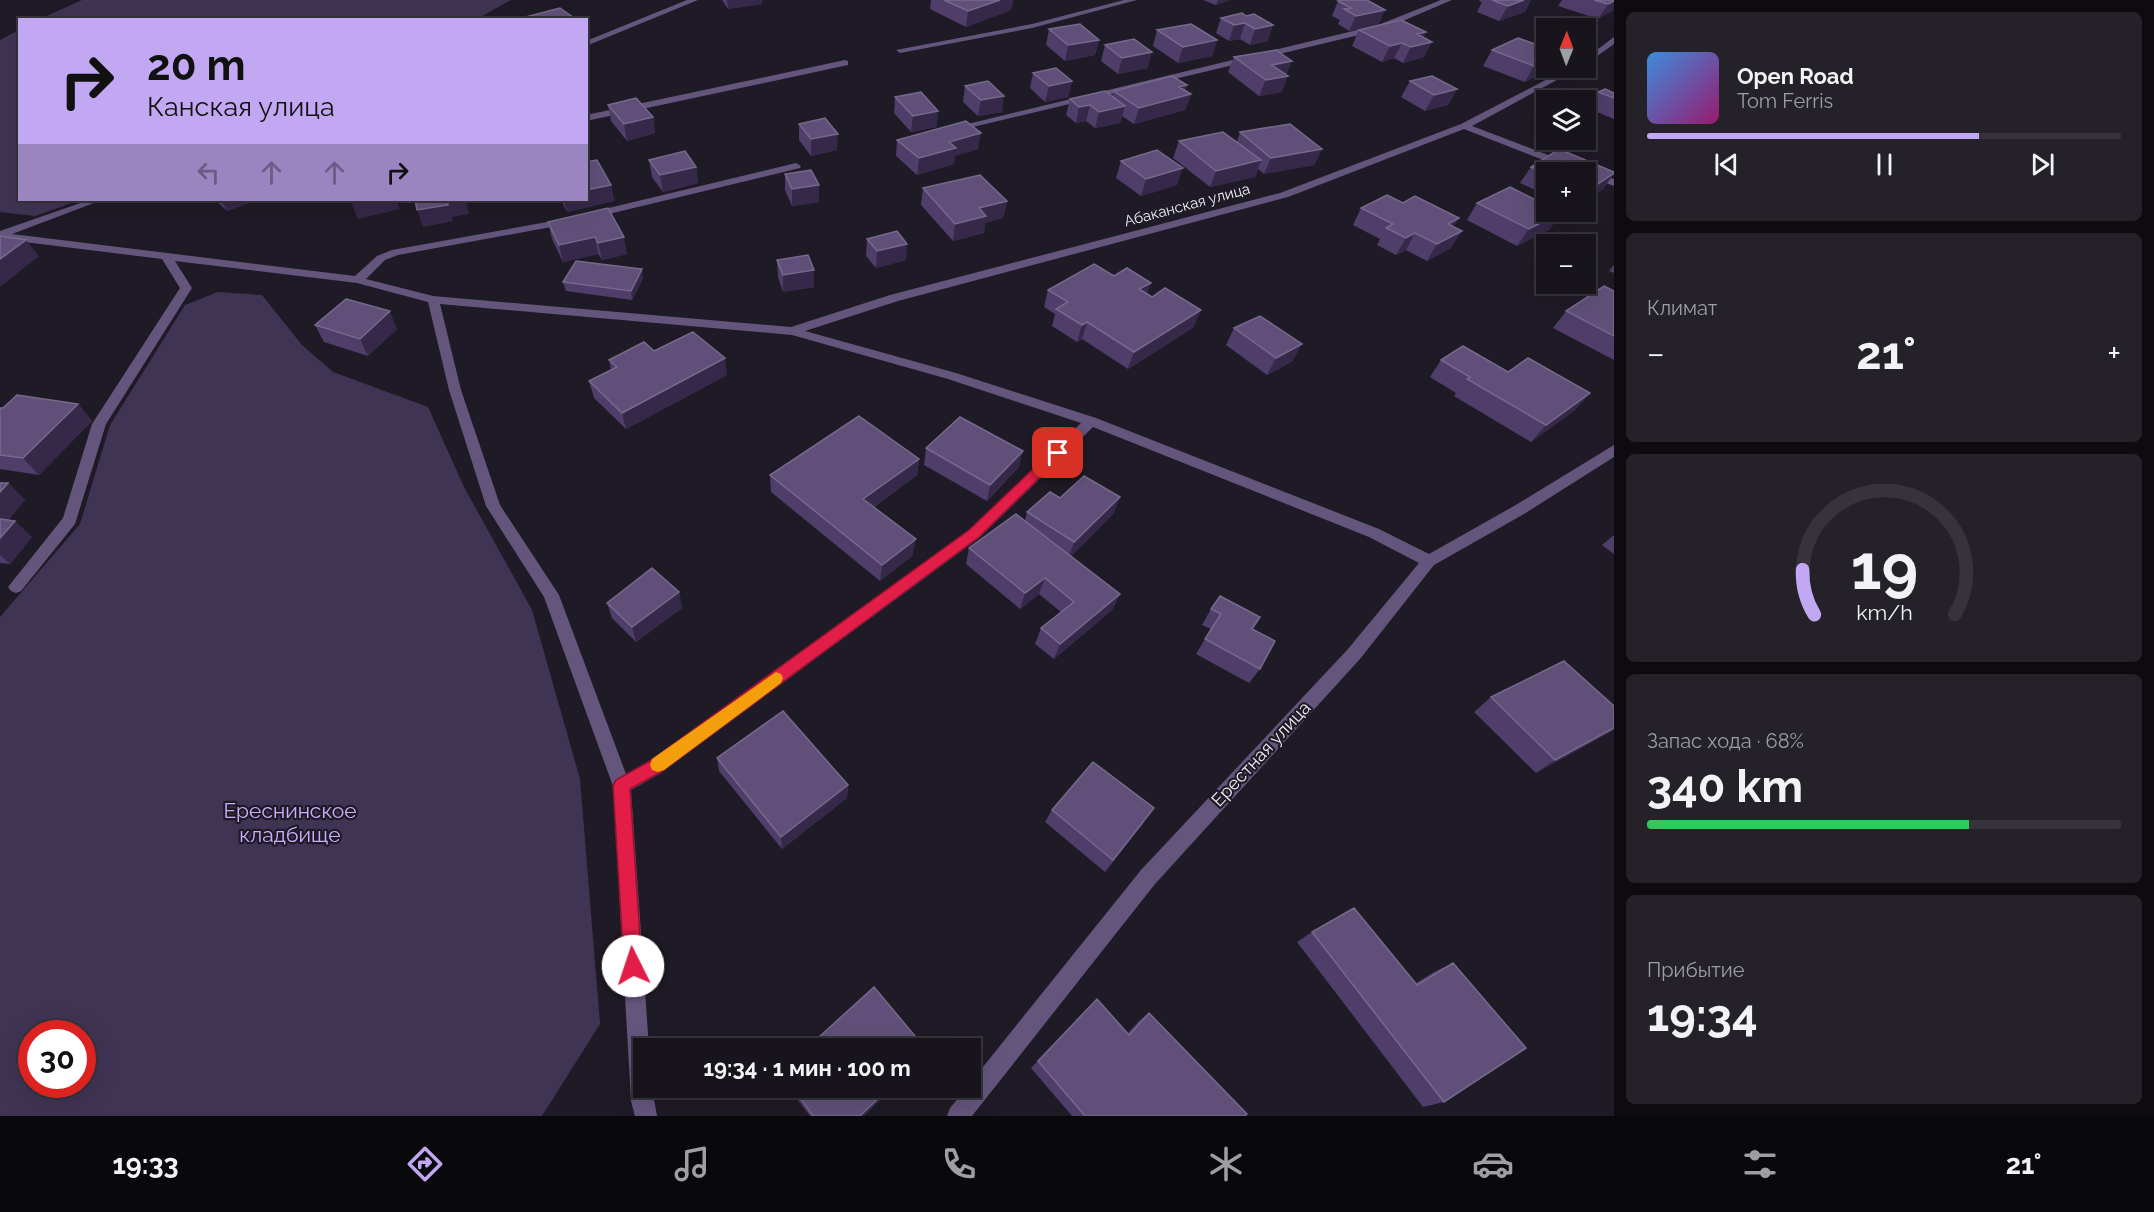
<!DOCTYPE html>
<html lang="ru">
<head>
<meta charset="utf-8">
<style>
	body { margin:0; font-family:Raleway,sans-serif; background:#242129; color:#f1f3f6; height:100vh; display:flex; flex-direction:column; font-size:22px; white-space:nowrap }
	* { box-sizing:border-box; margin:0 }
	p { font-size:20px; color:#9e9ea3 }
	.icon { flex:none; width:33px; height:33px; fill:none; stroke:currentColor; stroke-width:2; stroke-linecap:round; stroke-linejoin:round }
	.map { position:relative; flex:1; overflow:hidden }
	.drawer { display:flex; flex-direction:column; gap:12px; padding:12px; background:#0d0b0f; width:540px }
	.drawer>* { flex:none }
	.guide { position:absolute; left:18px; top:18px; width:570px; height:183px; border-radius:0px; box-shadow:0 6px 24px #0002,0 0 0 2px #36333b; background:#c2a7f2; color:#111; overflow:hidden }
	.needle { width:39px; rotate:1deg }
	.buttons { position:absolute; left:1536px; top:18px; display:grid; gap:12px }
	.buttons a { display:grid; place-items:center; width:60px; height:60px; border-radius:0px; background:#17141c; box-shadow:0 6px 24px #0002,0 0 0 2px #36333b; font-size:30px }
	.speed { position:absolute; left:18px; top:1020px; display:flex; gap:12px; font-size:30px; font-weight:700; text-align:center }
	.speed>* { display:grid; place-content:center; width:78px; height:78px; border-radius:50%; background:#17141c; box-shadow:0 6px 24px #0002,0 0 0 2px #36333b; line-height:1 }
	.speed .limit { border:9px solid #d22; background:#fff; color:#111 }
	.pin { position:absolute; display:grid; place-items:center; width:51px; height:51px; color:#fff; margin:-26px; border-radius:12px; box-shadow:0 3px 9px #0006 }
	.me { position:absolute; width:66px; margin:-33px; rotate:356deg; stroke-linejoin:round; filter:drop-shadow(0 0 4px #0008) }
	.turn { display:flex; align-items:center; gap:21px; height:126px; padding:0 30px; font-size:27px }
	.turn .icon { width:78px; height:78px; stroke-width:2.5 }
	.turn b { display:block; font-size:42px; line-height:51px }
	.lanes { display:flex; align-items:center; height:57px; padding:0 30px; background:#0003; justify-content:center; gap:30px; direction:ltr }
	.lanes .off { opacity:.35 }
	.big { font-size:45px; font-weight:700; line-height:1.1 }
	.drawer .card { flex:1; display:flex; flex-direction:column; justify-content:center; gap:9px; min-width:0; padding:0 21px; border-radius:9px; background:#242129 }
	.drawer .dial { align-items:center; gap:0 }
	.dial svg { height:156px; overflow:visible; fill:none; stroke:#36333b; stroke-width:7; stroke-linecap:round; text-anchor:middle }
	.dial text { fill:#f1f3f6; stroke:none }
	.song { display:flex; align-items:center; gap:18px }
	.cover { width:72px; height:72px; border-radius:9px; background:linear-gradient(135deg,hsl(210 70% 55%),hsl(320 70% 35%)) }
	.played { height:6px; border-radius:3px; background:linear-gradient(90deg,#c2a7f2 70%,#36333b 70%) }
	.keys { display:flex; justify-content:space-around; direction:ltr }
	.heat { display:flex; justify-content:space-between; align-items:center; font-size:33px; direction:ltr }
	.charge { height:9px; border-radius:4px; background:linear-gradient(90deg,#34c759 68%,#36333b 0) }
	.trip { position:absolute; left:633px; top:1038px; width:348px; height:60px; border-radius:0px; background:#17141c; box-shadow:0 6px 24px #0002,0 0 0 2px #36333b; font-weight:700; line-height:60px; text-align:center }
	.menu { display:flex; height:96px; justify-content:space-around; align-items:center; background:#09080b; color:#9e9ea3 }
	.menu .icon { width:42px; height:42px }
	.menu .current { color:#c2a7f2 }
	.menu b { font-size:27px; color:#f1f3f6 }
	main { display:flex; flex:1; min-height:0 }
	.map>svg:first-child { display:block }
	.green { fill:#403454; fill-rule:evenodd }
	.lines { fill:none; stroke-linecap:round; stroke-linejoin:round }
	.minor { fill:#64557d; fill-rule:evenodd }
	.wall { fill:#4f3d6a }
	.shaded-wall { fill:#352849 }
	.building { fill:#605079; stroke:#77698d; stroke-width:1.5 }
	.route { fill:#e11d48; stroke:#92132f; stroke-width:1.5 }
	.slow { fill:#f59e0b }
	.labels { text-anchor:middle; stroke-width:4.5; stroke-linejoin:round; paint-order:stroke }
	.far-street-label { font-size:15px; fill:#efedf5; stroke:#1f1b26 }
	.street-label { font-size:18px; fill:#efedf5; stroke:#1f1b26 }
	.near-park-label { font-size:21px; fill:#cbaefd; stroke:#1f1b26 }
</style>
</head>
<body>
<main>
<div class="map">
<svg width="1614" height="1116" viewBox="0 0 1614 1116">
	<rect width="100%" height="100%" fill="#1f1b26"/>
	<!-- green -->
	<path class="green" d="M82 0H511L475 20 40 19Z
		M19 30 20 200H80L35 216 0 212V40Z
		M218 292 262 295 302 345 333 372 428 407 464 487 532 610 580 779 600 1024 542 1116H0V617L80 524 110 425 185 305ZM32 1034H82V1084H32Z"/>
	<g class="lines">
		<!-- minor -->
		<path class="minor" d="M687 0H698L586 46V41Z
			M1124 0H1137L1032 28 900 53 896 50 1032 24Z
			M1441 0H1452L1384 29 952 132 947 129 1378 25Z
			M1614 37V44L1586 64V58Z
			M845 60 848 61V65L586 121V115Z
			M1569 68H1579L1472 126 1569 163V167H1561L1464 129 1288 197 898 301 805 331 956 373 1096 418 1379 529 1429 554 1514 506 1614 445V457L1524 514 1434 565 1360 659 1155 884 972 1116H947L950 1108 967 1088H970V1083L1141 870 1348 649 1419 563 1369 537 1093 427 979 538 661 773 631 790 649 1048H644V1088H652L657 1116H635L631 1101 613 786 544 597 486 506 449 390 428 302 357 283 175 261 192 288 106 424 75 524 21 591 16 593 11 591 8 587 63 518 92 424 180 288 162 259 0 239V231L89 200H102L12 234 355 276 377 256 392 250 569 218 573 219V223L398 255 385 260 366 279 433 296 791 327 890 295 1280 193 1461 124ZM440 304 792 335 948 379 1081 423 969 530 649 761 626 774 559 595 500 505 461 390Z
			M796 163 801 166 800 168 592 218 587 215 592 212Z
			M1590 171 1614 179V186L1586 176V173Z"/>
	</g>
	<!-- wall -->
	<path class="wall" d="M722 0H762V4L728 9Z
		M931 0H1013L1011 10 966 27 930 9Z
		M1203 0H1230L1216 5Z
		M1480 0H1531L1525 12 1499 21 1477 12 1482 2 1479 1Z
		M1562 0H1614L1598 19 1558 6Z
		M1338 1 1385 10 1378 25 1349 31 1338 24 1340 20 1332 16Z
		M1246 16 1268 41 1250 45 1240 39 1229 41 1216 33 1221 18Z
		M1049 29 1099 40 1095 55 1065 61 1046 45Z
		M1157 30 1217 40 1212 56 1178 63 1153 46Z
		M1359 30 1426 32 1423 37 1424 57 1403 63 1394 58 1382 62 1352 46Z
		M1105 45 1148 68 1118 74 1101 61Z
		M1492 50 1546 68H1551L1525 82 1483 66Z
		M1234 57 1287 75 1282 92 1259 96 1228 72Z
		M1033 73 1072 81 1068 97 1045 102 1030 88Z
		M1410 81 1457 89 1448 105 1425 111 1401 97Z
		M1187 85 1185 91 1191 94 1185 110 1134 124 1122 116 1120 123 1095 128 1086 121 1076 123 1066 115 1070 99 1112 97 1114 91Z
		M965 86 1002 112 978 116 963 102Z
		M1598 92 1614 93V119L1587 108Z
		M895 97 937 127 911 132 894 113Z
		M608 105 653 117 655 133 627 141 611 121Z
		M799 124 837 150 811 156 799 140Z
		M1240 132 1322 149 1314 165 1264 174 1258 169 1255 177 1210 187 1173 158 1179 141 1237 142Z
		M897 140 978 149 955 156 954 164 917 175 896 156Z
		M1559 149 1614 172V174L1603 189 1586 201V172H1546V195L1520 183 1531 167Z
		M649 160 696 167 698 183 663 192 652 177Z
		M1121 161 1177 185 1141 196 1116 178Z
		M785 174 819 202 792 206 785 190Z
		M611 185 614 201 567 212 561 200H586Z
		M923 188 1007 201 1003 218 985 223 984 233 953 241 921 205Z
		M215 200H257L227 211Z
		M1477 203 1550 229 1517 246 1467 220Z
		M608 208 627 254 602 260 598 254 563 262 552 239 548 222Z
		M1361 208 1453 227 1451 248 1427 261 1406 250 1396 255 1377 245 1380 239 1353 225Z
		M867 239 906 260 876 268 866 256Z
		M777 260 814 270V287L783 292 778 277Z
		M1614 265V273L1609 271Z
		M1114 276 1147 294 1194 327 1128 369 1082 339 1077 342 1052 326 1055 314 1044 307 1048 290Z
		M643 278 632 300 566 291 563 282Z
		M1614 291V360L1553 328 1566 311Z
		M315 325 397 329 368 356 324 342Z
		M1234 328 1293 361 1267 375 1226 345Z
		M654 351 727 375 626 429 594 398 589 381 611 370 609 360Z
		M1441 360 1508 372 1590 393 1575 410 1531 442 1454 396 1456 393 1430 377Z
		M78 404 92 421 39 475 0 469V408Z
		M926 448 1019 467 987 501 924 465Z
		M919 459 917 475 874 507 913 555 880 581 771 492 770 475Z
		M0 483H8L25 500 8 520 32 537 10 564 0 563Z
		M1120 497 1113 514 1071 556 1120 594 1112 610 1054 659 1035 644 1041 628 1061 612 1039 594 1020 609 966 564 969 548 1025 521 1027 512 1060 498Z
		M1614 535V554L1602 545Z
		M679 592 682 608 636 642 612 618 607 603Z
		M1211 609 1252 629 1260 669 1249 683 1196 654 1211 629 1202 625Z
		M1491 697 1614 706V730L1536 773 1474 712Z
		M717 758 848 785 847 798 782 849 719 771Z
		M1052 810 1145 821 1105 872 1045 822Z
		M1312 932 1416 983 1434 972 1453 963 1444 1102 1423 1107 1297 942Z
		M1097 999 1128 1033 1139 1021 1149 1013 1245 1116H1072L1031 1068Z
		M789 1088H892L864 1116H810Z"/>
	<!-- shaded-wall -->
	<path class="shaded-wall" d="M727 0H762V4L728 9Z
		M1000 0H1013L1011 10 966 27 968 11Z
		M1218 0H1230L1216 5Z
		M1524 0H1531L1525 12 1499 21 1508 6Z
		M1614 1V10L1598 19 1608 4Z
		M1385 10 1378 25 1349 31 1356 16Z
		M1245 23 1240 39 1229 41 1234 25Z
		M1273 25 1268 41 1250 45 1255 29Z
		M1426 32 1419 45 1432 42 1424 57 1403 63 1417 34Z
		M1099 40 1095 55 1065 61 1068 45Z
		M1217 40 1212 56 1178 63 1183 47Z
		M1402 43 1394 58 1382 62 1390 46Z
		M1152 52 1148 68 1118 74 1122 58Z
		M1546 60V68H1551L1550 69 1525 82 1534 66Z
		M1292 61 1286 76H1288L1282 92 1259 96 1272 65Z
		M1072 81 1068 97 1045 102 1049 86Z
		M1187 85 1183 96 1191 94 1185 110 1134 124 1139 108 1179 87Z
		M1457 89 1448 105 1425 111 1434 95Z
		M1004 96 1002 112 978 116 981 100Z
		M1090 105 1086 121 1076 123 1079 107Z
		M1125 106 1120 123 1095 128 1099 112Z
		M938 111 937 127 911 132 913 116Z
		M653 117 655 133 627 141 624 124Z
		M981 133 978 149 955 156 954 164 917 175 919 158 949 142Z
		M838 134 837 150 811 156V139Z
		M1322 149 1314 165 1264 174 1271 158Z
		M1261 160 1255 177 1210 187 1216 171Z
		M696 167 698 183 663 192 660 175Z
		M1183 168 1177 185 1141 196 1146 179Z
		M1614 173 1603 189 1586 201V194L1588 191Z
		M611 185 614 201 567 212 564 200H586V190Z
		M819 185V202L792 206V189Z
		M221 200H257L227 211Z
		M290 200H301L291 203Z
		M363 200H396L400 209 358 219 351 202Z
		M447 200H466L469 214 452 217 453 221 423 227 417 210Z
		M1007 201 1003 218 985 223 984 233 953 241 955 224 979 208Z
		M1562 212 1550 229 1517 246 1529 229Z
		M1459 218 1448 235V224Z
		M1462 231 1451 248 1427 261 1437 244Z
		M1415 233 1406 250 1396 255 1406 238Z
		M595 237 598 254 563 262 559 245Z
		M624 237 627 254 602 260 598 243Z
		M26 240 39 256 0 287V259Z
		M907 244 906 260 876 268 877 251Z
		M642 269 643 278 632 300 631 291Z
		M814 270V287L783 292V275Z
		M1151 283 1145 300 1139 289Z
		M1201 310 1194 327 1128 369 1134 352Z
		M390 311 397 329 368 356 360 339Z
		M1087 322 1082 339 1077 342 1082 325Z
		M1302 344 1293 361 1267 375 1276 358Z
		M725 358 727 375 626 429 622 413Z
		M1590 393 1575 410 1531 442 1546 425Z
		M78 404 92 421 39 475 23 458Z
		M1023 451 1019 467 987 501 990 485Z
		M919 459 917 475 862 515 863 499Z
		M8 483 25 500 0 529V492Z
		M1120 497 1113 514 1068 559 1074 542Z
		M15 521 32 537 10 564 0 555V538Z
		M916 539 913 555 880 581 882 565Z
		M1045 578 1039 594 1020 609 1025 593Z
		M679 592 682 608 636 642 632 627Z
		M1120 594 1112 610 1054 659 1060 644Z
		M1614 728V730L1609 733 1536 773 1555 760Z
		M848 785 847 798 782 849 781 837Z
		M889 1088H892L864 1116H860Z"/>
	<!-- building -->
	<path class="building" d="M944 0H1000L968 11Z
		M1342 0H1367L1385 10 1356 16 1344 9 1351 8 1338 1Z
		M1492 0H1524L1508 6Z
		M1594 0H1614V1L1608 4Z
		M560 8 574 18 570 20H524L522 18Z
		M1242 13 1246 16 1254 14 1273 25 1255 29 1245 23 1234 25 1221 18Z
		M1401 20 1426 32 1417 34 1432 42 1411 47 1402 43 1390 46 1359 30Z
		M1080 24 1099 40 1068 45 1049 29Z
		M1191 24 1217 40 1183 47 1157 30Z
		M1518 38 1546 48V60L1534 66 1492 50Z
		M1134 39 1152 52 1122 58 1105 45Z
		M1276 50 1292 61 1272 65 1288 76 1266 80 1234 57Z
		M1056 68 1072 81 1049 86 1033 73Z
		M1172 76 1187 85 1179 87 1191 94 1139 108 1114 91Z
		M1432 76 1457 89 1434 95 1410 81Z
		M988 81 1004 96 981 100 965 86Z
		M1605 89 1614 93V98L1598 92Z
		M1105 91 1125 106 1099 112 1090 105 1079 107 1070 99Z
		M921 92 938 111 913 116 895 97Z
		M636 98 653 117 624 124 608 105Z
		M825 118 838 134 811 139 799 124Z
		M966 121 981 133 949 142 956 148 919 158 897 140Z
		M1290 124 1322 149 1271 158 1240 132Z
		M1223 132 1261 160 1216 171 1179 141Z
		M1559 149 1614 172V173L1588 191 1586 190V172L1546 173 1531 167Z
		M1157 150 1183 168 1146 179 1121 161Z
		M685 151 696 167 660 175 649 160Z
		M597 160 611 185 586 190V162Z
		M811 170 819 185 792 189 785 174Z
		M980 175 1007 201 979 208 986 216 955 224 923 188Z
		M1510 187 1546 205V212H1562L1529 229 1477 203Z
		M1387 195 1403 203 1415 196 1459 218 1448 224 1462 231 1437 244 1415 233 1406 238 1386 228 1393 224 1361 208Z
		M350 200H363L351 202Z
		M415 200H452H447L448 205 417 210Z
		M608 208 624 237 598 243 595 237 559 245 548 222Z
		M897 231 907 244 877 251 867 239Z
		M0 236 26 240 0 259Z
		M808 255 814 270 783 275 777 260Z
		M576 261 642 269 631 291 563 282Z
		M1094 264 1114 276 1127 268 1151 283 1139 289 1152 297 1165 288 1201 310 1134 352 1087 322 1082 325 1056 309 1068 302 1048 290Z
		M1604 286 1614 291V336L1566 311Z
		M346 299 390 311 360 339 315 325Z
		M1260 316 1302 344 1276 358 1234 328Z
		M693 332 725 358 622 413 589 381 617 367 609 360 644 342 654 351Z
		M1463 346 1508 372 1528 358 1590 393 1546 425 1467 379 1470 377 1441 360Z
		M17 395 78 404 23 458 0 455V408H3Z
		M859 416 919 459 863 499 916 539 882 565 770 475Z
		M960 417 1023 451 990 485 926 448Z
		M1084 476 1120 497 1074 542 1027 512 1050 492 1060 498Z
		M0 483H8L0 492Z
		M1016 514 1120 594 1060 644 1041 628 1074 602 1045 578 1025 593 969 548Z
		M0 519 15 521 0 538Z
		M652 568 679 592 632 627 607 603Z
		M1220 596 1260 617 1252 629 1275 641 1260 669 1205 639 1221 614 1211 609Z
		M1564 661 1614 706V728L1555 760 1491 697Z
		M783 711 848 785 781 837 717 758Z
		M1093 762 1154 808 1113 860 1052 810Z
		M1354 908 1417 985 1453 963 1526 1048 1444 1102 1312 932Z
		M874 987 925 1048H807Z
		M1097 999 1129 1035 1149 1013 1247 1114 1245 1116H1085L1038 1061Z
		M793 1088H889L860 1116H813Z"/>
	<!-- route -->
	<path class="route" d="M1058 449 1064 453 1062 456 979 537 661 772 630 789 642 966 640 972 633 975 627 972 624 966 613 786 616 780 650 761 969 530 1053 450Z"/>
	<!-- slow -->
	<path class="slow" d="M776 672 781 674 783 678 781 683 664 770 658 772 652 770 650 765 652 759Z"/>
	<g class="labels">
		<!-- far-street labels -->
		<g class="far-street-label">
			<text transform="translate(1187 205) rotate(-15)" y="5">Абаканская улица</text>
		</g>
		<!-- street labels -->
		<g class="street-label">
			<text transform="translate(1261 754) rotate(-47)" y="6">Ерестная улица</text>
		</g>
		<!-- near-park labels -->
		<g class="near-park-label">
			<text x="290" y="818">Ереснинское<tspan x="290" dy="24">кладбище</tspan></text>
		</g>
	</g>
</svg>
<div class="buttons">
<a><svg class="needle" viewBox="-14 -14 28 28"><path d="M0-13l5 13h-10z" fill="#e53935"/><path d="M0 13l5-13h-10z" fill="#9e9ea3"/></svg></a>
<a><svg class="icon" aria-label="layers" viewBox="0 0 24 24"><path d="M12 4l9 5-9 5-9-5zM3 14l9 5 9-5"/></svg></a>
<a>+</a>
<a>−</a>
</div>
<div class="speed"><div class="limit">30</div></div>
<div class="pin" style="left:1058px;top:453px;background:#d93025"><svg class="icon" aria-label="arrive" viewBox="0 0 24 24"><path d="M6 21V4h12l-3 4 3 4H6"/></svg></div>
<svg class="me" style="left:633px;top:966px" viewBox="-20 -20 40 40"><circle r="19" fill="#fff"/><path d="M0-13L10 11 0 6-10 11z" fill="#e11d48"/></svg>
<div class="trip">19:34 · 1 мин · 100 m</div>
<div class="guide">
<div class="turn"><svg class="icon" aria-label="right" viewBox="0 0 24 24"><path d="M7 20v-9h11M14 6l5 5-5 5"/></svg><div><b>20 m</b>Канская улица</div></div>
<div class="lanes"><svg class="icon off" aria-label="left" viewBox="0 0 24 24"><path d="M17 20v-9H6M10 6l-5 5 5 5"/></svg><svg class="icon off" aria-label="ahead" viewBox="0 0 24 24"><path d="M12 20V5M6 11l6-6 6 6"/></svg><svg class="icon off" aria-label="ahead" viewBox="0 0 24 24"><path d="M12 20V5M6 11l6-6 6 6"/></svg><svg class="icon" aria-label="right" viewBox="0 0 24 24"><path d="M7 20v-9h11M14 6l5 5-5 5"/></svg></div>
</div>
</div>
<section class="drawer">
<div class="card">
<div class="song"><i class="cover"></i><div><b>Open Road</b><p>Tom Ferris</p></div></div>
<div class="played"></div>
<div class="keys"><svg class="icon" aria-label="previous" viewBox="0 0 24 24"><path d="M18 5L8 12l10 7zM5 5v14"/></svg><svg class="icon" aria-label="pause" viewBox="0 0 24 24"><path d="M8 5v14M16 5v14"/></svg><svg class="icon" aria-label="next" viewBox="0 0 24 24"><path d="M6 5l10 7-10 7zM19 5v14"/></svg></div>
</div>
<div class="card"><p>Климат</p>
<div class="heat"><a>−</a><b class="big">21°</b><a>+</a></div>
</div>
<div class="card dial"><svg viewBox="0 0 100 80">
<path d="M14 69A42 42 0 1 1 86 69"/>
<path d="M14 69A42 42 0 0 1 8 46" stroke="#c2a7f2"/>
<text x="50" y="56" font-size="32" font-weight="700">19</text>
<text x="50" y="72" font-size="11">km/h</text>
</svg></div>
<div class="card"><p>Запас хода · 68%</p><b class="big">340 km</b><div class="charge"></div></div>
<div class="card"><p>Прибытие</p><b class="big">19:34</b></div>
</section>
</main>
<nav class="menu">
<b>19:33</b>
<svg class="icon current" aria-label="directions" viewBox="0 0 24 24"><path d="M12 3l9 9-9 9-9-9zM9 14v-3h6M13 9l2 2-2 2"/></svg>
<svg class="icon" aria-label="music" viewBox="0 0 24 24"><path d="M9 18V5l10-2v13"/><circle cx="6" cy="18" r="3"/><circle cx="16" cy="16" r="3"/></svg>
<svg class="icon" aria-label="phone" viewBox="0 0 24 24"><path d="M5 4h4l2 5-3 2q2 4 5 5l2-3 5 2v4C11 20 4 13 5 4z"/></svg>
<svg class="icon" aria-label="climate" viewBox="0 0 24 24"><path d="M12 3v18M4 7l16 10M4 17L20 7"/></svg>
<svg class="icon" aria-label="car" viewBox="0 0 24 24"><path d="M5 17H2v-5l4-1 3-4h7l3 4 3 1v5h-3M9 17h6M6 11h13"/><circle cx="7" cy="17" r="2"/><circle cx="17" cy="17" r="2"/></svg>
<svg class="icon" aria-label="filters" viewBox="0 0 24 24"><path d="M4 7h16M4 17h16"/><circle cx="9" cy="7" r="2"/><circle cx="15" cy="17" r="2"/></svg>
<b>21°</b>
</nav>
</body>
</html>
